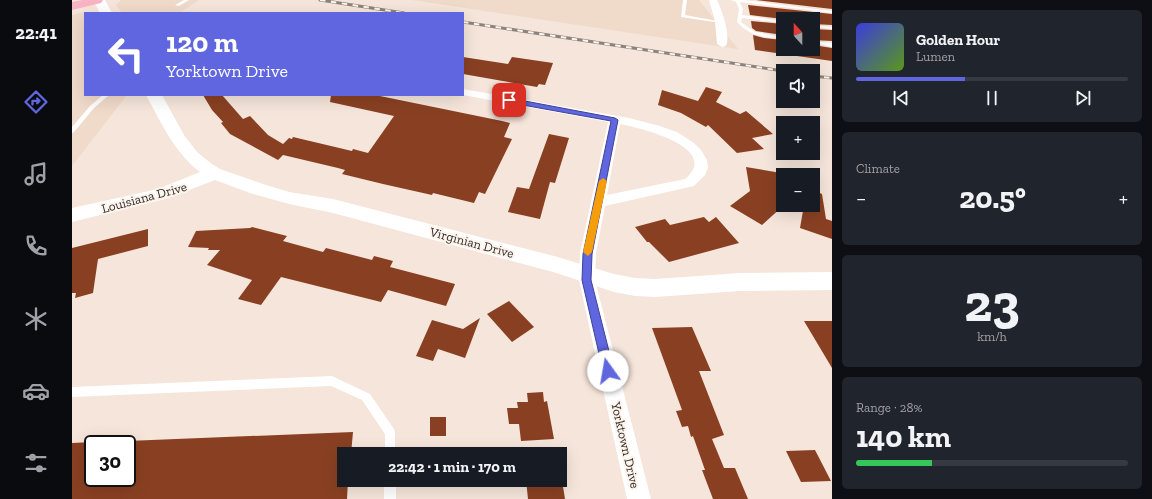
<!DOCTYPE html>
<html lang="en">
<head>
<meta charset="utf-8">
<style>
	body { margin:0; font-family:"Zilla Slab",serif; background:#20242c; color:#f1f3f6; height:100vh; display:flex; flex-direction:column; font-size:15px; white-space:nowrap }
	* { box-sizing:border-box; margin:0 }
	p { font-size:13px; color:#9ea1a6 }
	.icon { flex:none; width:22px; height:22px; fill:none; stroke:currentColor; stroke-width:2; stroke-linecap:round; stroke-linejoin:round }
	.map { position:relative; flex:1; overflow:hidden }
	.details { display:flex; flex-direction:column; gap:10px; padding:10px; background:#0d0f14; width:320px }
	.details>* { flex:none }
	.banner { position:absolute; left:12px; top:12px; width:380px; height:84px; border-radius:0px; box-shadow:0 4px 16px #0002; background:#5f66df; color:#fff; overflow:hidden }
	.needle { width:26px; rotate:339deg }
	.tools { position:absolute; left:704px; top:12px; display:grid; gap:8px }
	.tools a { display:grid; place-items:center; width:44px; height:44px; border-radius:0px; background:#171b24; box-shadow:0 4px 16px #0002; font-size:20px }
	.speed { position:absolute; left:12px; top:435px; display:flex; gap:8px; font-size:20px; font-weight:700; text-align:center }
	.speed>* { display:grid; place-content:center; width:52px; height:52px; border-radius:50%; background:#171b24; box-shadow:0 4px 16px #0002; line-height:1 }
	.speed .limit { border:2px solid #111; border-radius:6px; background:#fff; color:#111 }
	.pin { position:absolute; display:grid; place-items:center; width:34px; height:34px; color:#fff; margin:-17px; border-radius:8px; box-shadow:0 2px 6px #0006 }
	.me { position:absolute; width:44px; margin:-22px; rotate:347deg; stroke-linejoin:round; filter:drop-shadow(0 0 3px #0008) }
	.turn { display:flex; align-items:center; gap:14px; height:84px; padding:0 16px; font-size:18px }
	.turn .icon { width:52px; height:52px; stroke-width:2.5 }
	.turn b { display:block; font-size:28px; line-height:34px }
	.big { font-size:30px; font-weight:700; line-height:1.1 }
	.details .tile { flex:1; display:flex; flex-direction:column; justify-content:center; gap:6px; min-width:0; padding:0 14px; border-radius:6px; background:#20242c }
	.details .dial { align-items:center; gap:0 }
	.dial b { font-size:52px; line-height:1 }
	.song { display:flex; align-items:center; gap:12px }
	.cover { width:48px; height:48px; border-radius:6px; background:linear-gradient(135deg,hsl(240 70% 55%),hsl(90 70% 35%)) }
	.played { height:4px; border-radius:2px; background:linear-gradient(90deg,#5f66df 40%,#363941 40%) }
	.keys { display:flex; justify-content:space-around; direction:ltr }
	.heat { display:flex; justify-content:space-between; align-items:center; font-size:22px; direction:ltr }
	.charge { height:6px; border-radius:3px; background:linear-gradient(90deg,#34c759 28%,#363941 0) }
	.trip { position:absolute; left:265px; top:447px; width:230px; height:40px; border-radius:0px; background:#171b24; box-shadow:0 4px 16px #0002; font-weight:700; line-height:40px; text-align:center }
	main { display:flex; flex:1; min-height:0 }
	.tab-bar { display:flex; flex-direction:column; width:72px; justify-content:space-around; align-items:center; background:#090b0e; color:#9ea1a6 }
	.tab-bar .icon { width:28px; height:28px }
	.tab-bar .selected { color:#5f66df }
	.tab-bar b { font-size:18px; color:#f1f3f6 }
	.map>svg:first-child { display:block }
	.built { fill:#f0daca }
	.building { fill:#894022 }
	.lines { fill:none; stroke-linecap:round; stroke-linejoin:round }
	.service { fill:#fff; fill-rule:evenodd }
	.minor { fill:#fff; fill-rule:evenodd }
	.tertiary { fill:#fff; fill-rule:evenodd }
	.primary { fill:#f8b4c4; fill-rule:evenodd }
	.rail-casing { stroke:#8e837c; stroke-width:3 }
	.rail { stroke:#fdf4ed; stroke-width:2; stroke-dasharray:5.5; stroke-linecap:butt }
	.route { fill:#5f66df; stroke:#3e4291 }
	.slow { fill:#f59e0b }
	.labels { text-anchor:middle; stroke-width:4; stroke-linejoin:round; paint-order:stroke }
	.street-label { font-size:13px; fill:#312b27; stroke:#fdf4ed }
</style>
</head>
<body>
<main>
<nav class="tab-bar">
<b>22:41</b>
<svg class="icon selected" aria-label="directions" viewBox="0 0 24 24"><path d="M12 3l9 9-9 9-9-9zM9 14v-3h6M13 9l2 2-2 2"/></svg>
<svg class="icon" aria-label="music" viewBox="0 0 24 24"><path d="M9 18V5l10-2v13"/><circle cx="6" cy="18" r="3"/><circle cx="16" cy="16" r="3"/></svg>
<svg class="icon" aria-label="phone" viewBox="0 0 24 24"><path d="M5 4h4l2 5-3 2q2 4 5 5l2-3 5 2v4C11 20 4 13 5 4z"/></svg>
<svg class="icon" aria-label="climate" viewBox="0 0 24 24"><path d="M12 3v18M4 7l16 10M4 17L20 7"/></svg>
<svg class="icon" aria-label="car" viewBox="0 0 24 24"><path d="M5 17H2v-5l4-1 3-4h7l3 4 3 1v5h-3M9 17h6M6 11h13"/><circle cx="7" cy="17" r="2"/><circle cx="17" cy="17" r="2"/></svg>
<svg class="icon" aria-label="filters" viewBox="0 0 24 24"><path d="M4 7h16M4 17h16"/><circle cx="9" cy="7" r="2"/><circle cx="15" cy="17" r="2"/></svg>
</nav>
<div class="map">
<svg width="760" height="499" viewBox="0 0 760 499">
	<rect width="100%" height="100%" fill="#f5e5da"/>
	<!-- built -->
	<path class="built" d="M49 0H127L107 13H50L44 5Z
		M340 0H627L666 49 380 6Z
		M12 12 13 95H55L0 166V15Z"/>
	<!-- building -->
	<path class="building" d="M684 0H760V9Z
		M676 5 760 14V25L741 24V19H711L678 15Z
		M679 21 711 24V35L684 31 680 28Z
		M741 29 760 30V41L741 40Z
		M681 35 692 38 711 40V49H741V45L760 48V61L683 50Z
		M391 57 436 64 440 57 481 63 473 85 467 84 465 87 391 74Z
		M634 87 650 92 644 102 668 114 674 111 701 134 680 138 692 149 665 153 636 125 634 127 609 113 586 105 590 90 626 101Z
		M131 95H150L171 119 178 116 196 135 211 144 217 138 220 139 221 137 280 151 281 149 296 153 322 116 258 102 259 95H303L430 121 438 123 432 137 440 139 413 194 407 192 402 203 361 193 360 195 311 184 270 174 273 170 266 168 211 155 206 160 158 134 149 123 151 122 140 110Z
		M477 134 497 138 483 183 478 182 468 219 436 212 445 187 457 189Z
		M674 167 709 173 711 183V206L690 225 658 206 678 191Z
		M743 191 750 194 754 219 760 221V239L728 228 732 205H741V192Z
		M632 217 637 222 644 217 667 243 597 262 577 242H575L563 227 593 219 598 225Z
		M180 227 215 236 211 241 251 252 254 248 300 260 302 256 321 261 318 267 383 284 374 306 316 290 309 302 209 277 189 305 166 299 180 280 135 265 148 250H136L137 248 116 247 124 231 178 228Z
		M76 229V246L26 259 21 293 3 298 4 293H0V248Z
		M437 301 462 327 440 342 415 314Z
		M408 318 393 358 366 349 361 361 344 356 360 320 391 329Z
		M732 321H760V368Z
		M620 327 639 371H627L652 435 640 439 652 468H663L676 499H641L630 470H633L621 436 619 437 616 426 610 427 604 411 610 410 580 328Z
		M471 392 472 402 475 401 482 439 449 441 447 424H437L435 408H446L445 402H456L455 393Z
		M358 417H374V436H358Z
		M281 432 279 454H272V480H276L275 499H0V443L21 442V478H55V441Z
		M743 450 759 481 729 482 714 451Z
		M454 480H490L493 499H456Z"/>
	<g class="lines">
		<!-- service -->
		<path class="service" d="M112 0H117L107 6 103 5Z
			M611 0H615L613 15 651 22 649 23 609 17Z
			M659 0H672L760 11V13L668 2 671 9 670 15 711 21V23L670 18 669 22 683 32 711 37V39C694 38 677 36 665 22L667 9 664 2Z
			M741 25 760 27V29L741 27Z
			M741 41 760 43V47L741 43Z
			M31 95H37L22 108 2 132 0 133V127L18 106Z
			M260 376 298 394 322 429 323 433V454H313V434L290 400 259 386 0 397V387Z
			M312 480H324V499H312Z"/>
		<!-- minor -->
		<path class="minor" d="M637 0H645C650 10 659 36 654 46L650 47 645 44 643 21Z
			M391 89 557 118 588 126 605 132 622 143 629 150 635 160 636 168 633 175 622 186 533 206 524 253 523 280 579 499H555L507 280 508 253 536 122 391 95H389H391ZM548 124C569 128 650 148 613 179L535 195Z"/>
		<!-- tertiary -->
		<path class="tertiary" d="M21 0H33L40 13H28Z
			M74 95H90L112 135 125 152 140 164 148 169 191 184 217 192 261 199 482 256 542 274 563 278 583 279 668 273 760 272V290L668 291 583 297 563 296 542 292 481 272 261 213 217 204 178 193 143 180 97 198 0 222V208L86 189 128 172C102 152 90 124 74 95Z"/>
		<!-- primary -->
		<path class="primary" d="M10 0H31L29 3 0 10V2Z"/>
		<defs>
			<path id="rail" d="M248 0 332 13
				M391 22 711 71
				M741 76 760 78"/>
		</defs>
		<!-- rail casing -->
		<use href="#rail" class="rail-casing"/>
		<!-- rail -->
		<use href="#rail" class="rail"/>
	</g>
	<!-- route -->
	<path class="route" d="M437 98 543 118 546 120 520 254 519 280 542 371 540 375 536 377 532 375 531 371 510 280 511 254 539 121 434 102 433 100Z"/>
	<!-- slow -->
	<path class="slow" d="M531 178 535 181 520 252 516 256 511 252 527 181Z"/>
	<g class="labels">
		<!-- street labels -->
		<g class="street-label">
			<text transform="translate(72 197) rotate(-15)" y="5">Louisiana Drive</text>
			<text transform="translate(400 242) rotate(15)" y="5">Virginian Drive</text>
			<text transform="translate(554 445) rotate(77)" y="5">Yorktown Drive</text>
		</g>
	</g>
</svg>
<div class="tools">
<a><svg class="needle" viewBox="-14 -14 28 28"><path d="M0-13l5 13h-10z" fill="#e53935"/><path d="M0 13l5-13h-10z" fill="#9ea1a6"/></svg></a>
<a><svg class="icon" aria-label="sound" viewBox="0 0 24 24"><path d="M4 9h4l5-4v14l-5-4H4zM17 9q2 3 0 6"/></svg></a>
<a>+</a>
<a>−</a>
</div>
<div class="speed"><div class="limit">30</div></div>
<div class="pin" style="left:437px;top:100px;background:#d93025"><svg class="icon" aria-label="arrive" viewBox="0 0 24 24"><path d="M6 21V4h12l-3 4 3 4H6"/></svg></div>
<svg class="me" style="left:536px;top:371px" viewBox="-20 -20 40 40"><circle r="19" fill="#fff"/><path d="M0-13L10 11 0 6-10 11z" fill="#5f66df"/></svg>
<div class="trip">22:42 · 1 min · 170 m</div>
<div class="banner">
<div class="turn"><svg class="icon" aria-label="left" viewBox="0 0 24 24"><path d="M17 20v-9H6M10 6l-5 5 5 5"/></svg><div><b>120 m</b>Yorktown Drive</div></div>
</div>
</div>
<section class="details">
<div class="tile">
<div class="song"><i class="cover"></i><div><b>Golden Hour</b><p>Lumen</p></div></div>
<div class="played"></div>
<div class="keys"><svg class="icon" aria-label="previous" viewBox="0 0 24 24"><path d="M18 5L8 12l10 7zM5 5v14"/></svg><svg class="icon" aria-label="pause" viewBox="0 0 24 24"><path d="M8 5v14M16 5v14"/></svg><svg class="icon" aria-label="next" viewBox="0 0 24 24"><path d="M6 5l10 7-10 7zM19 5v14"/></svg></div>
</div>
<div class="tile"><p>Climate</p>
<div class="heat"><a>−</a><b class="big">20.5°</b><a>+</a></div>
</div>
<div class="tile dial"><b>23</b><p>km/h</p></div>
<div class="tile"><p>Range · 28%</p><b class="big">140 km</b><div class="charge"></div></div>
</section>
</main>
</body>
</html>
